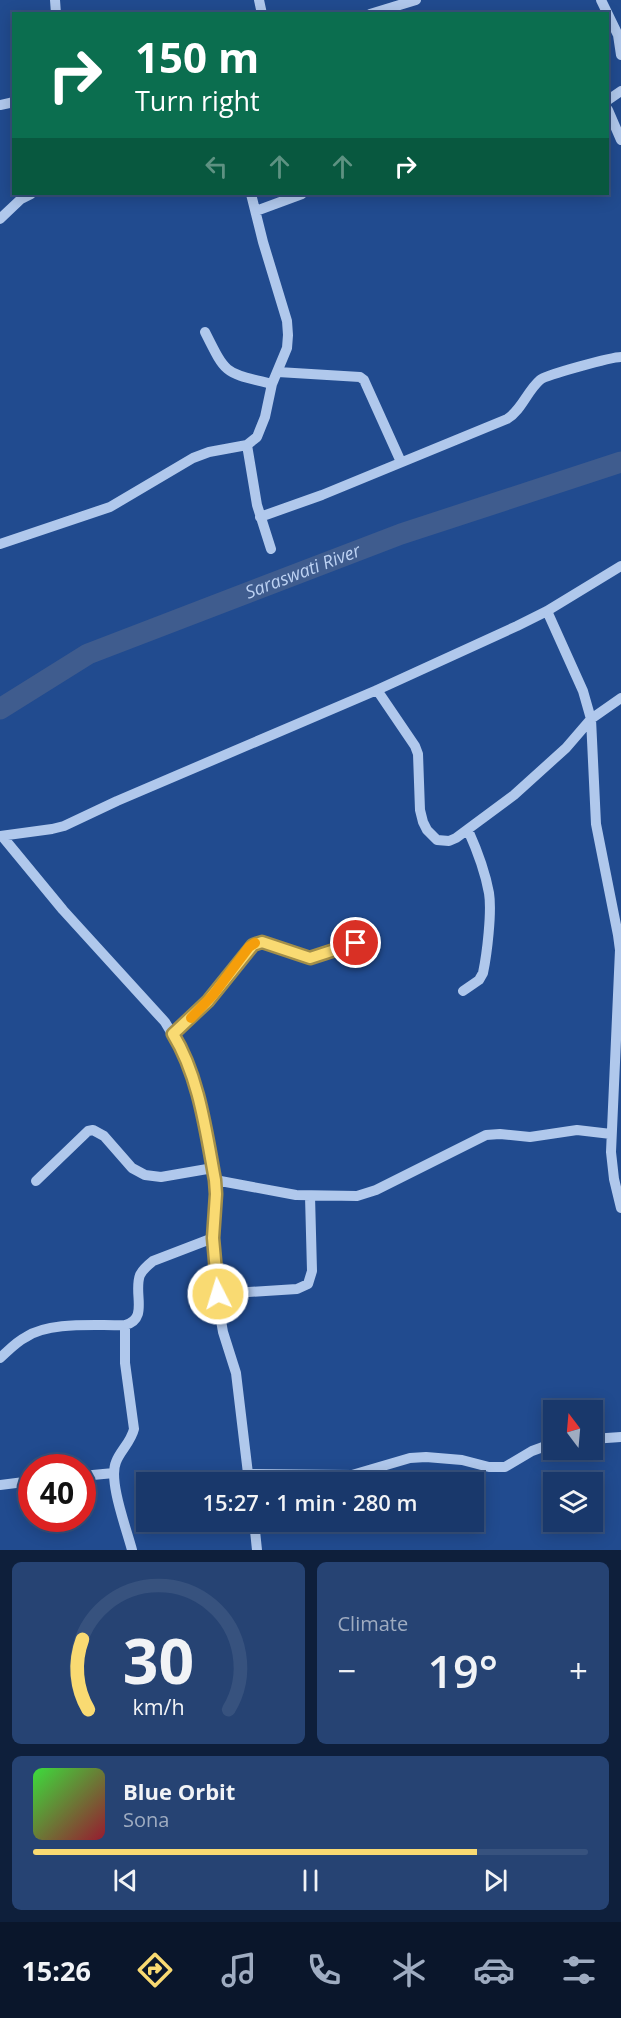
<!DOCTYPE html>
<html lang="en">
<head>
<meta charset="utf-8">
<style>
	body { margin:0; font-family:"Open Sans",sans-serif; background:#264373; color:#f1f3f6; height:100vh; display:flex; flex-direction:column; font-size:22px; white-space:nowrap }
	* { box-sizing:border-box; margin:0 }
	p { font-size:20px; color:#9facc1 }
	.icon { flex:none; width:33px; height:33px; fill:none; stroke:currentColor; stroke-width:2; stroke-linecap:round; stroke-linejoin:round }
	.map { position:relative; height:1550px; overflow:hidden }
	.drawer { display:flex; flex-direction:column; gap:12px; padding:12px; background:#0e1f3b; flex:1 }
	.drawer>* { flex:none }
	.guide { position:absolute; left:12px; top:12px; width:597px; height:183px; border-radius:0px; box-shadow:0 3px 15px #0003,0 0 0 2px #37527e; background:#0b6e4f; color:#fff; overflow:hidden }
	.needle { width:39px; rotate:344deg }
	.fabs { position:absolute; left:543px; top:1400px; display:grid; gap:12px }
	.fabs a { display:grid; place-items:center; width:60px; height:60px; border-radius:0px; background:#19386b; box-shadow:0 3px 15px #0003,0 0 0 2px #37527e; font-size:30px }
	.speed { position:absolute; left:18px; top:1454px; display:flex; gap:12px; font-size:30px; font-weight:700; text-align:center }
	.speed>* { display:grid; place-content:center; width:78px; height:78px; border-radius:50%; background:#19386b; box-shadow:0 3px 15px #0003,0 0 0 2px #37527e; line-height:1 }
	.speed .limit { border:9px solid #d22; background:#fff; color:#111 }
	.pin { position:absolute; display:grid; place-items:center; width:51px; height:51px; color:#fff; margin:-26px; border:3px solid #fff; border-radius:50%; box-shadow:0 2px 6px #0007 }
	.me { position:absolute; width:66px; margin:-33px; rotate:355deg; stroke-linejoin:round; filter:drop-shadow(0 0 4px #0008) }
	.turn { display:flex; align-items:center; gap:21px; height:126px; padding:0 24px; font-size:27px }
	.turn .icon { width:78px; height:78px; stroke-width:2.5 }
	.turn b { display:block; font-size:42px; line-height:51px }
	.lanes { display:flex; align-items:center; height:57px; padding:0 24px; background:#0003; justify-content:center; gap:30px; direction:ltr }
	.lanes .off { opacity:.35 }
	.big { font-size:45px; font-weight:600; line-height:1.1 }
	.drawer .tile { flex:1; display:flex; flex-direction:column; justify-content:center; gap:9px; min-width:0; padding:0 21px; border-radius:9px; background:#264373 }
	.drawer .dial { align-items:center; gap:0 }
	.dial svg { height:156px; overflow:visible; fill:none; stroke:#37527e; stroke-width:7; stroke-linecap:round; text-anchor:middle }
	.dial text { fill:#f1f3f6; stroke:none }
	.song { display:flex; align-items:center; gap:18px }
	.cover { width:72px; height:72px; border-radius:9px; background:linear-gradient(135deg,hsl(120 70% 55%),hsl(350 70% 35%)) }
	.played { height:6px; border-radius:3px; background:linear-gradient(90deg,#f9da72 80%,#37527e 80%) }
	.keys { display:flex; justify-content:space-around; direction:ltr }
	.heat { display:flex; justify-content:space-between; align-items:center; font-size:33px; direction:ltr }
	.drawer .tiles { flex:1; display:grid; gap:12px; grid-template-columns:1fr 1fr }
	.tile:last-child { grid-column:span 2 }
	.trip { position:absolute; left:136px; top:1472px; width:348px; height:60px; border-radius:0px; background:#19386b; box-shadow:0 3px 15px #0003,0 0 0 2px #37527e; font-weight:600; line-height:60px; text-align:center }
	.tabs { display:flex; height:96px; justify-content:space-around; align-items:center; background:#0a162b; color:#9facc1 }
	.tabs .icon { width:42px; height:42px }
	.tabs .selected { color:#f9da72 }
	.tabs b { font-size:27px; color:#f1f3f6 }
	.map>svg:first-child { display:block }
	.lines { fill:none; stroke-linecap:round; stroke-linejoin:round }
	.river { stroke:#3f5c8e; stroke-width:21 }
	.minor { stroke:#b0c8ec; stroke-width:10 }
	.route-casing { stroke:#a28e4a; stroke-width:15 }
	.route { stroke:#f9da72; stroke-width:10 }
	.slow { stroke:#f59e0b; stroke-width:10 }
	.labels { text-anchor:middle; stroke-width:6; stroke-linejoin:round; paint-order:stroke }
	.water-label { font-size:18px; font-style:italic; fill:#bdd2f3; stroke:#214b8f }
</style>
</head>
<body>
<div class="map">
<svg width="621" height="1550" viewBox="0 0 621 1550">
	<rect width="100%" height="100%" fill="#214b8f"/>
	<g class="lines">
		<!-- river -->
		<path class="river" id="s1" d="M0 709 88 654 401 534 621 462"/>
		<!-- minor -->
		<path class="minor" d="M55 0 56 14
			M259 0 262 14
			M601 0 618 35 621 55
			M370 14 416 0
			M608 100 621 91
			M0 105 14 102
			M608 110 621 140
			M256 211 302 194
			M0 219 21 199 31 194
			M205 332C227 376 224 372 272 384
			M278 372 360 377 364 380 401 462
			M247 445 257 505 271 549
			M260 517 322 495 507 419C522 410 527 391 540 380 545 375 612 357 621 357
			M0 544 110 507 193 458 209 452 247 445 257 437 265 417 272 384 287 348 288 335 287 321 263 242 251 194
			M547 611 583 691 591 719 596 824 618 935 620 950 611 1152 614 1179 621 1208
			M377 690 415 746 418 754 420 810 423 822 427 830 437 840 449 841 456 838 514 795 566 748 591 719 621 698
			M0 836 52 829 64 826 117 801 377 690 517 626 547 611 621 566
			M2 836 63 910 165 1022C196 1069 204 1125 215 1180L216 1194 213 1238 219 1309 223 1332 236 1373 249 1482
			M463 991 479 980 483 973C487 954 492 912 489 893 485 871 477 850 468 830
			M173 1034 208 1001 253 945 262 942 310 958 356 943
			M215 1180 296 1195 357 1196 376 1190 486 1135 500 1134 530 1137 577 1130 611 1134
			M36 1181 88 1131 93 1130 104 1136 132 1168 145 1175 161 1177 213 1168
			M218 1294 297 1289 308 1284 312 1271 310 1196
			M125 1325V1363L134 1429C131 1442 120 1451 116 1462 108 1481 127 1530 132 1550
			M0 1358C8 1351 16 1342 26 1337 50 1321 96 1326 125 1325 149 1319 133 1293 140 1275 143 1269 148 1265 153 1261L213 1238
			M592 1439 621 1437
			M248 1474 352 1475 410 1458 426 1457 462 1460 489 1467H505L532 1451 554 1443
			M82 1476 114 1473
			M0 1485 32 1481
			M254 1521 257 1550"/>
	</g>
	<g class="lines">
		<defs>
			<path id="route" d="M218 1294 213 1238 216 1194 215 1180C206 1132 199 1076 173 1034L208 1001 253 945 262 942 310 958 356 943"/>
		</defs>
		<!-- route casing -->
		<use href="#route" class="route-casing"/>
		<!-- route -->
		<use href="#route" class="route"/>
		<!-- slow -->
		<path class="slow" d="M191 1018 213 995 249 947 255 943"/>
	</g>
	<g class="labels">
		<!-- water labels -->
		<g class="water-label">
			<text dy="6" stroke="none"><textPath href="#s1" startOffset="334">Saraswati River</textPath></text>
		</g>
	</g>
</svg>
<div class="fabs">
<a><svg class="needle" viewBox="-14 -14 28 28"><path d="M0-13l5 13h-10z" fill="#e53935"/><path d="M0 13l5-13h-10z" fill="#9facc1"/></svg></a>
<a><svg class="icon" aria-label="layers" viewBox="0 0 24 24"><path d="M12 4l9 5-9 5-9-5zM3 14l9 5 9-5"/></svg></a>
</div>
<div class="speed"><div class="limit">40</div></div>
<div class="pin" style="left:356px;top:943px;background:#d93025"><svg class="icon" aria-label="arrive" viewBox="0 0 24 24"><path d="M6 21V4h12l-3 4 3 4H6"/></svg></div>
<svg class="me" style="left:218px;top:1294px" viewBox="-20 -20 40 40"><circle r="17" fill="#f9da72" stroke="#fff" stroke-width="3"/><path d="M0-11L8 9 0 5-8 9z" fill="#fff"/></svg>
<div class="trip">15:27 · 1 min · 280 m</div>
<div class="guide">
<div class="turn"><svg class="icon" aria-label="right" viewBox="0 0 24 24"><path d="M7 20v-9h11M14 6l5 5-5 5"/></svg><div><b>150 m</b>Turn right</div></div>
<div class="lanes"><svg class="icon off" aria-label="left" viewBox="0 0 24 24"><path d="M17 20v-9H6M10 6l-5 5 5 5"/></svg><svg class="icon off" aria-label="ahead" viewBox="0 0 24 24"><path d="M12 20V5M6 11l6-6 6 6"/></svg><svg class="icon off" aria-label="ahead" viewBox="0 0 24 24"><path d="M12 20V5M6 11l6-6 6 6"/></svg><svg class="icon" aria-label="right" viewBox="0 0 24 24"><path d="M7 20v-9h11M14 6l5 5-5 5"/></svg></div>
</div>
</div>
<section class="drawer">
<div class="tiles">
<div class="tile dial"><svg viewBox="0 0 100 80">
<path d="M14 69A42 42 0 1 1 86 69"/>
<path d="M14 69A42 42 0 0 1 11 33" stroke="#f9da72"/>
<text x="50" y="56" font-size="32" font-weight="700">30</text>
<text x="50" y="72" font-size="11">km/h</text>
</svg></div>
<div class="tile"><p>Climate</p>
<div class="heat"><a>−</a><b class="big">19°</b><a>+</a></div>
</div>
<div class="tile">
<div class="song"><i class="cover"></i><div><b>Blue Orbit</b><p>Sona</p></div></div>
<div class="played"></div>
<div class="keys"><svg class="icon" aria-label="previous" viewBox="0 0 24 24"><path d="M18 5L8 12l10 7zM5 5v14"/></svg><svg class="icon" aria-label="pause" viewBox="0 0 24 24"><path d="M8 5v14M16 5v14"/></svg><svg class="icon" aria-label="next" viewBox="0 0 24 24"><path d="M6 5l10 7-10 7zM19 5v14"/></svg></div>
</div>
</div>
</section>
<nav class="tabs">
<b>15:26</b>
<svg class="icon selected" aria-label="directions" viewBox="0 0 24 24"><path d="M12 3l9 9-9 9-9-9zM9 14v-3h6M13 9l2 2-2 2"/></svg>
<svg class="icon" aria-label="music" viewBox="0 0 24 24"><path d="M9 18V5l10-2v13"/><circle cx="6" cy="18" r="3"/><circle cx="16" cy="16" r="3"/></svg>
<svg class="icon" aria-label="phone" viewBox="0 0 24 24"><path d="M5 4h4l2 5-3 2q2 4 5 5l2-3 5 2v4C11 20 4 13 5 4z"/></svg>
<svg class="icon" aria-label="climate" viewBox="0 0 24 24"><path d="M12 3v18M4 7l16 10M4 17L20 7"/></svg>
<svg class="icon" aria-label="car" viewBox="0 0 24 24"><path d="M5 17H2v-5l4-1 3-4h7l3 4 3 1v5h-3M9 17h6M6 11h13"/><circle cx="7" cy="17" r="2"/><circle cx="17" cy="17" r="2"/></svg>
<svg class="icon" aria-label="filters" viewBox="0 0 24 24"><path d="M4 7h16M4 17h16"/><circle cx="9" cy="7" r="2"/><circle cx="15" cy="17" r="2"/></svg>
</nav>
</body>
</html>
